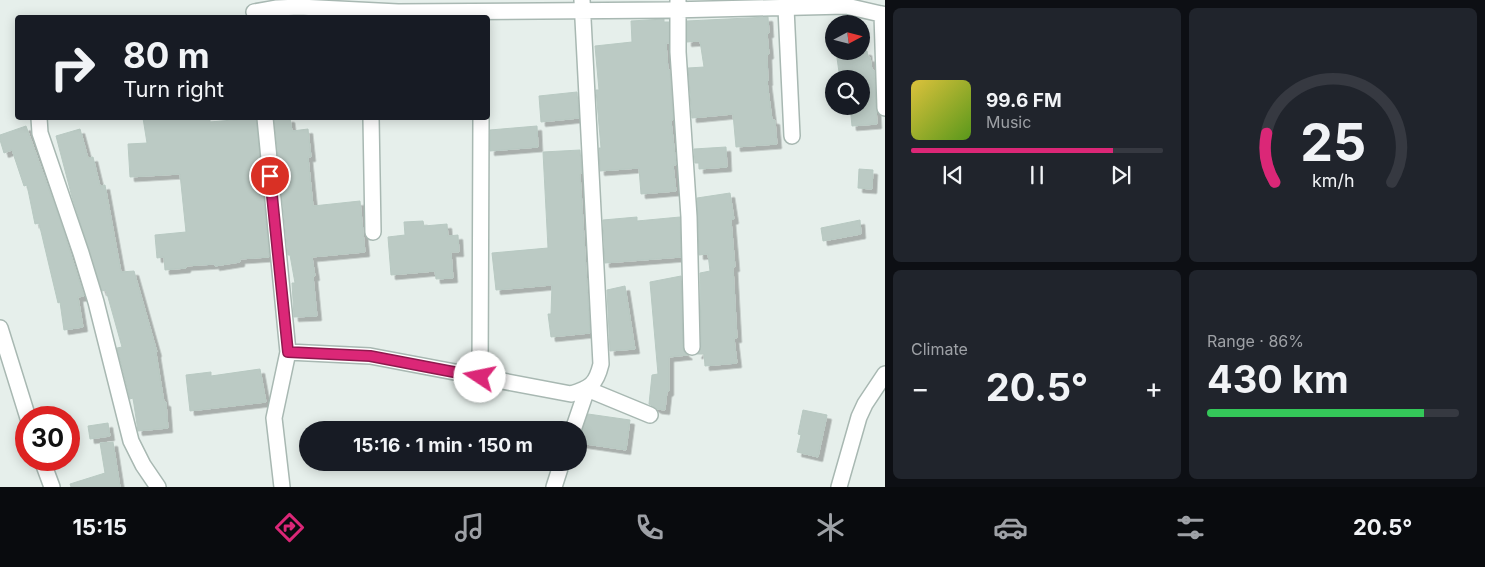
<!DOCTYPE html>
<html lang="en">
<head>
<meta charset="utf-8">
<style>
	body { margin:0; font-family:Inter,sans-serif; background:#20242c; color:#f1f3f6; height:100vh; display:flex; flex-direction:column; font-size:19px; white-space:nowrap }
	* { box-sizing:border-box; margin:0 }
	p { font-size:16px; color:#9ea1a6 }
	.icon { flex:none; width:28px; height:28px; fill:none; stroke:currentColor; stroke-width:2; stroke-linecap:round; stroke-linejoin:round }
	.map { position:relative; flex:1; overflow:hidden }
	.sheet { display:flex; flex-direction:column; gap:8px; padding:8px; background:#0d0f14; width:600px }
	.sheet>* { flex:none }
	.banner { position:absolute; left:15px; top:15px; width:475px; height:105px; border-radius:5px; box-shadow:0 2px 12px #0003; background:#171b24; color:#f1f3f6; overflow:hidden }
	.needle { width:32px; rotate:83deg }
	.fabs { position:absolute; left:825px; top:15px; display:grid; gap:10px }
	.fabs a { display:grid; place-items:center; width:45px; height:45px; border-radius:50%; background:#171b24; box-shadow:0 2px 12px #0003; font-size:25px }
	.speed { position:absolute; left:15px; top:406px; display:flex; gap:10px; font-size:25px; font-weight:700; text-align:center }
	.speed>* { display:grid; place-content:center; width:65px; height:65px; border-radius:50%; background:#171b24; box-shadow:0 2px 12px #0003; line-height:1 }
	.speed .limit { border:8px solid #d22; background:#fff; color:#111 }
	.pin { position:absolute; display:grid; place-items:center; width:42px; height:42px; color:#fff; margin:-21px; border:2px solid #fff; border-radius:50%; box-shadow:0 1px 5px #0007 }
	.me { position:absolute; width:55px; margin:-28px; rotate:281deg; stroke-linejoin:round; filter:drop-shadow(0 0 4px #0008) }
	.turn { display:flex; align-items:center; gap:18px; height:105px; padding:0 25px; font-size:22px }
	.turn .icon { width:65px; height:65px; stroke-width:2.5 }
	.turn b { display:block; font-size:35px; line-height:42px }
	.big { font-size:38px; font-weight:700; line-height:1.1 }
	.sheet .card { flex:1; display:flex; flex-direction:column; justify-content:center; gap:8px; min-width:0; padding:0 18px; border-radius:8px; background:#20242c }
	.sheet .dial { align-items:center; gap:0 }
	.dial svg { height:130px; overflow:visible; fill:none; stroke:#363941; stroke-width:7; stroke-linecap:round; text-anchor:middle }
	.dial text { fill:#f1f3f6; stroke:none }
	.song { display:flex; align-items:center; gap:15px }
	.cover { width:60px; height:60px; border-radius:8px; background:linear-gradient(135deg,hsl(50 70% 55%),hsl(90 70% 35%)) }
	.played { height:5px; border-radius:2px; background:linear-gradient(90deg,#db2777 80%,#363941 80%) }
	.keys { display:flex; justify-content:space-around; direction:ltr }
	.heat { display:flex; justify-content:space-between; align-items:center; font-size:28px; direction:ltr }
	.charge { height:8px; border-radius:4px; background:linear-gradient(90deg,#34c759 86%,#363941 0) }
	.sheet .tiles { flex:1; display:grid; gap:8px; grid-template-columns:repeat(2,1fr) }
	.trip { position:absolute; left:299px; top:421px; width:288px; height:50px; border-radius:25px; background:#171b24; box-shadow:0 2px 12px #0003; font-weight:700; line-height:50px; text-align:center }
	.tabs { display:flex; height:80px; justify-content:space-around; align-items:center; background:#090b0e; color:#9ea1a6 }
	.tabs .icon { width:35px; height:35px }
	.tabs .selected { color:#db2777 }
	.tabs b { font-size:22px; color:#f1f3f6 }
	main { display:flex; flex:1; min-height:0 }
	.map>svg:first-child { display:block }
	.building { fill:#bbcac4; stroke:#b8c9c2; filter:url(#shadow) }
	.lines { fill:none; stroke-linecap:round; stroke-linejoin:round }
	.minor-casing { stroke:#a8b8b2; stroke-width:18 }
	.minor { stroke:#fff; stroke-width:15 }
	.route-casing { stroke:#8e194d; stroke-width:12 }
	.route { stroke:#db2777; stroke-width:9 }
</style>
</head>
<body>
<main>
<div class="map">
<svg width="885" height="487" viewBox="0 0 885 487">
	<defs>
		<filter id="shadow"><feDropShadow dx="4.5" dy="4.5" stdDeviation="0" flood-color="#0004"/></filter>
	</defs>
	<rect width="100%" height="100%" fill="#e6efeb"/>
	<!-- building -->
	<path class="building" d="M768 17 769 33H767L769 54 767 55 768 81H767L772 120H775L777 144 736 147 733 114 692 118 688 68 704 67 700 41 687 42V21Z
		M664 19V22H669V43H666L668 70H670L673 120 671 121 676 165H673L676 191 641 194 639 168 600 171 599 148H601L596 90H599L595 46 632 42 631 21Z
		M836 51H867L868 58 870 57 872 70H874L877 124 852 126 850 106H861V79H840Z
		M577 92 579 118 541 122 539 96Z
		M143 118H210V122L256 118 269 257 240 259V262L215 266V264L186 266V268L165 270 164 257 157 258 155 235 186 232 180 174 130 177 128 144 147 143Z
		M274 118H290L292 131 308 129 311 157H308L313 206 360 201 365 252 312 257 315 276H313L317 316 294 317 292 283H295L290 255H288Z
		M26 126 60 220 84 296 78 297 83 327 64 330 60 302 58 303 39 223 35 224 27 185 24 186 12 150 4 153 0 140V135Z
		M537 126 538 147 490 151V130Z
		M80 129 88 158 93 157 100 186 105 185 121 272 134 271 157 352 156 353 164 402H166L168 428 138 431 133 398 130 399 117 348 122 347 106 290 102 291 72 197 56 136Z
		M726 147 727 167 699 169V163H695L694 149Z
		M580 150 582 173 580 174 590 333 551 337 548 314H551L552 285 496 290 492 253 548 248 543 152Z
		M859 169 873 170 872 189 858 188Z
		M730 193 734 219 731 220 735 267H733L737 338H734L737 363 705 366 704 354H697L701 347 700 273 710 271 708 254 699 255 697 198Z
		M637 217V221L680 217 681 257 605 263 603 220Z
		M860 220 861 234 823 241 821 228Z
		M423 221 424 226 447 224 448 236 458 235 459 252H451L453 278 436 279 435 271 391 275 388 237 405 235 404 222Z
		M681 276 683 347 684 352 688 355 669 357V391L667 392 665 410 657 409 649 404 652 375 658 374 650 282Z
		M625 286 635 349 610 351 607 290Z
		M260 369 266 402 190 411 186 375 211 372V376Z
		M803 410 827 415 818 457 797 452 801 435 798 434Z
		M588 414 630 420 626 450 579 443 580 436Z
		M108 423 110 436 90 439 88 426Z
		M113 442 120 487H71L70 484 105 473 100 443Z"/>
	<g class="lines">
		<defs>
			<path id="minor" d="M678 1V52L689 217 692 347
				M786 8 792 136
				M254 12 277 8 299 7 398 12 670 10 846 6 885 15
				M882 14 885 108
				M39 118 40 133 81 253 96 302 131 441 143 465 158 487
				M265 118 288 352 274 418 282 487
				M371 118 373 232
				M0 328 28 418
				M288 352 370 356 571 394C590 388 596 385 601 364L582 0
				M480 377 481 118
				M573 430 587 389 650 415
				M42 460 52 487
				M554 487 562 462
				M839 487 859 417 865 404 885 374"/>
		</defs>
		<!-- minor casing -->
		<use href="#minor" class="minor-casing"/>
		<!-- minor -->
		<use href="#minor" class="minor"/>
	</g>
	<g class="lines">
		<defs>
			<path id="route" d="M270 176 288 352 370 356 480 377"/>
		</defs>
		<!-- route casing -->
		<use href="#route" class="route-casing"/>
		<!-- route -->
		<use href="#route" class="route"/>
	</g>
</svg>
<div class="fabs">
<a><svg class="needle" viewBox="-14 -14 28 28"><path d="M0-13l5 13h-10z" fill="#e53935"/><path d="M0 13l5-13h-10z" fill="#9ea1a6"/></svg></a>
<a><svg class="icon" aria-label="search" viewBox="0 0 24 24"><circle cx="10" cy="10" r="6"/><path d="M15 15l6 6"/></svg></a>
</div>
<div class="speed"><div class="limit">30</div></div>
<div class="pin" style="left:270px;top:176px;background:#d93025"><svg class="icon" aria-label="arrive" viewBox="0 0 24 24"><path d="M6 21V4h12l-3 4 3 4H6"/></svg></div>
<svg class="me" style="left:480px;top:377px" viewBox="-20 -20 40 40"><circle r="19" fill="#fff"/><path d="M0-13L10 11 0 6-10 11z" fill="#db2777"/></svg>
<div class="trip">15:16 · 1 min · 150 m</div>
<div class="banner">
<div class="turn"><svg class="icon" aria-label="right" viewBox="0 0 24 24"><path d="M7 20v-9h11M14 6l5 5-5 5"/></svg><div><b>80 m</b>Turn right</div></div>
</div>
</div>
<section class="sheet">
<div class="tiles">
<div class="card">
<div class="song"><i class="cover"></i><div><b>99.6 FM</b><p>Music</p></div></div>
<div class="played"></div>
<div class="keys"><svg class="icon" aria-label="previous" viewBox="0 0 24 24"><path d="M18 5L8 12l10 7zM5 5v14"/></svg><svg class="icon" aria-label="pause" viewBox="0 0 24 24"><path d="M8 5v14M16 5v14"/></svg><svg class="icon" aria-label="next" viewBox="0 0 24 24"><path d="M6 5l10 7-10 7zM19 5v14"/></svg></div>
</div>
<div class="card dial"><svg viewBox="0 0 100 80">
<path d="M14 69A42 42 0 1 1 86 69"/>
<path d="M14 69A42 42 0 0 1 9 39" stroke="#db2777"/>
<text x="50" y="56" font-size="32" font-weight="700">25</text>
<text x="50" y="72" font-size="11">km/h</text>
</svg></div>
<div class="card"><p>Climate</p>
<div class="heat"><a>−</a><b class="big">20.5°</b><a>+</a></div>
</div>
<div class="card"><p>Range · 86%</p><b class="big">430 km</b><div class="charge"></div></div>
</div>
</section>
</main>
<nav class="tabs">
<b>15:15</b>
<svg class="icon selected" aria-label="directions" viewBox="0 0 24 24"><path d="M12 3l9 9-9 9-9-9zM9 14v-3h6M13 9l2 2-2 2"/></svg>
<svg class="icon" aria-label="music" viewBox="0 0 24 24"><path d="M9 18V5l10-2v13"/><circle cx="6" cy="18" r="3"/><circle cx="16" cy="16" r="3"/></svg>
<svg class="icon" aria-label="phone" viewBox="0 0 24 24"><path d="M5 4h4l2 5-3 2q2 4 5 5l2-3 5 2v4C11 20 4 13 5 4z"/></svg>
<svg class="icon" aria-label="climate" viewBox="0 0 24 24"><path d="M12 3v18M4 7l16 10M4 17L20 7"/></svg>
<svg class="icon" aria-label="car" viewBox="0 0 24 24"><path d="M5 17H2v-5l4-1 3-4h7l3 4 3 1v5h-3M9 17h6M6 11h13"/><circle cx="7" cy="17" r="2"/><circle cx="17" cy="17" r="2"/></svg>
<svg class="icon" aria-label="filters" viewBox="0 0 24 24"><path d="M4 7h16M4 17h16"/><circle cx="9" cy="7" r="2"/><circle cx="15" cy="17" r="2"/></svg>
<b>20.5°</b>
</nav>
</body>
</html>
